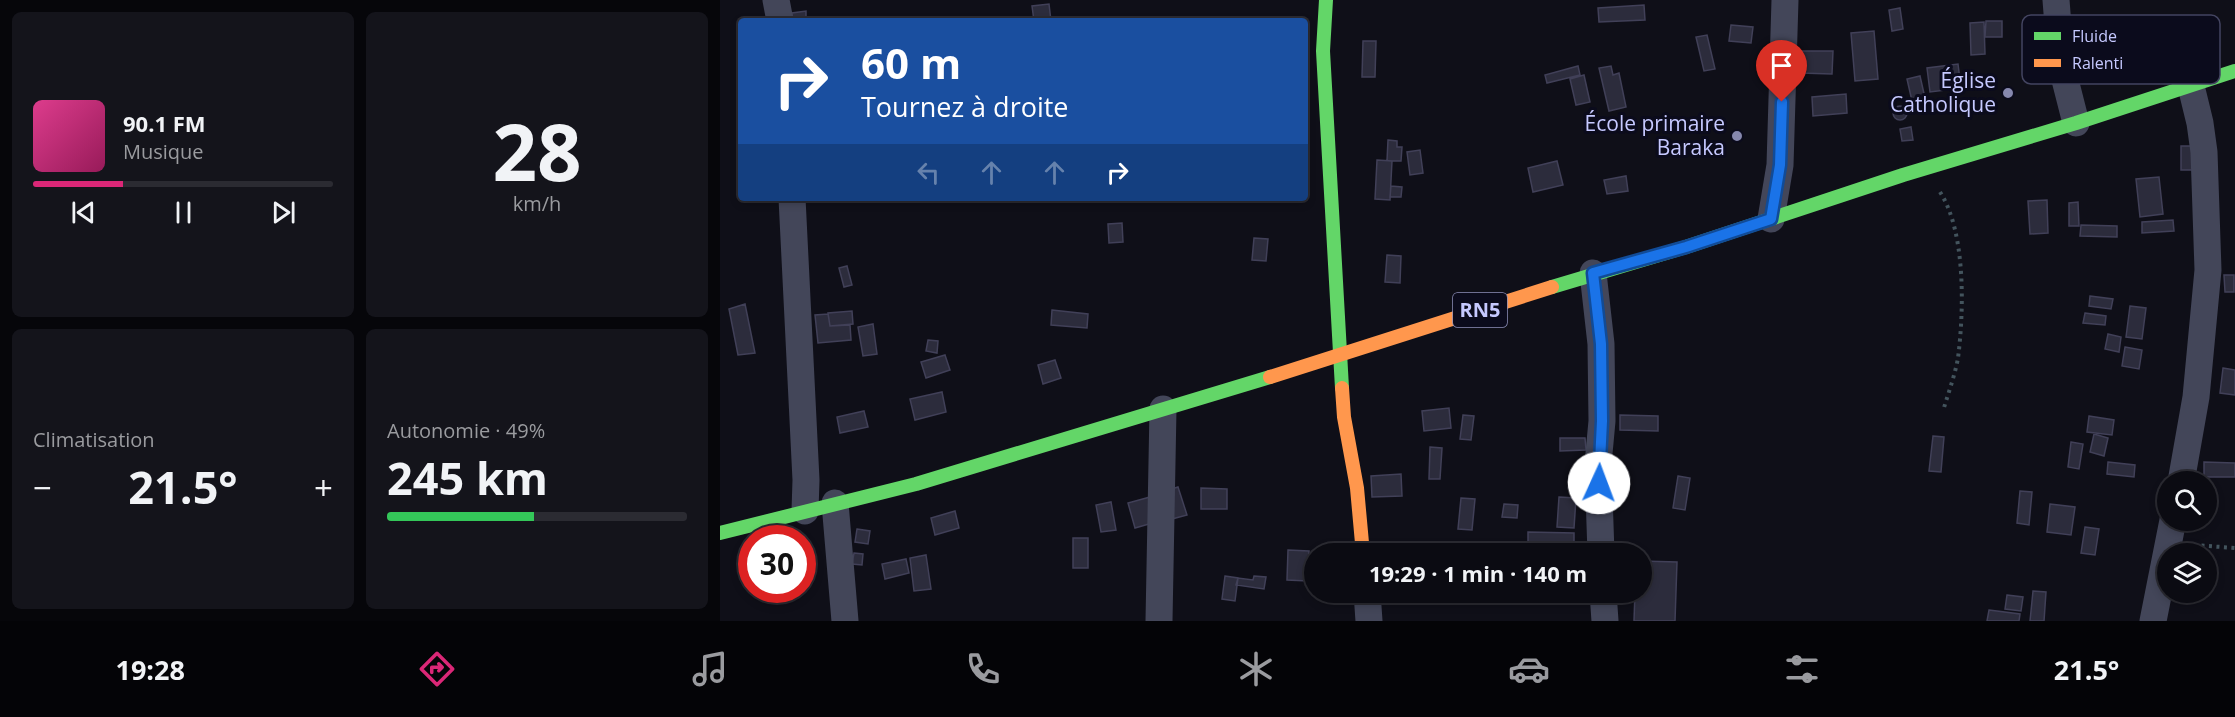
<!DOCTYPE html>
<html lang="fr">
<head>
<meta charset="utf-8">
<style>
	body { margin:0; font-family:"Open Sans",sans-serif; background:#14141b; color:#f1f3f6; height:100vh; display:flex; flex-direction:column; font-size:22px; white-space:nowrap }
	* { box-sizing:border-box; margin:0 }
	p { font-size:20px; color:#9a9b9f }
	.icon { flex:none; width:33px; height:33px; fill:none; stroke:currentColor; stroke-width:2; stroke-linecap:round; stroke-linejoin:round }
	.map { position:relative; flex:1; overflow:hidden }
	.details { display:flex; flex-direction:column; gap:12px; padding:12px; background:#06060a; width:720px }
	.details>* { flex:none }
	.guide { position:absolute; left:18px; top:18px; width:570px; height:183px; border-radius:6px; box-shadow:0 3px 9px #0003,0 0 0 2px #2b2b32; background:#1a4fa0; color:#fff; overflow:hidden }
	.fabs { position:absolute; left:1437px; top:471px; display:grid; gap:12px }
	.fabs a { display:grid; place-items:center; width:60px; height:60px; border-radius:50%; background:#0b0b12; box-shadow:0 3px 9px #0003,0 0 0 2px #2b2b32; font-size:30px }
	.speed { position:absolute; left:18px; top:525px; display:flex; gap:12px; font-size:30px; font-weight:700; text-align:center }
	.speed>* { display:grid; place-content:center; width:78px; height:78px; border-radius:50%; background:#0b0b12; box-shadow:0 3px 9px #0003,0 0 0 2px #2b2b32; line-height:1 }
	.speed .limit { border:9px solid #d22; background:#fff; color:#111 }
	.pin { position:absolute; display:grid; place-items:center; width:51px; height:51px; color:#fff; margin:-62px -26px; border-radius:50% 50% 50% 0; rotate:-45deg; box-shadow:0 0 6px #0007 }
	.pin .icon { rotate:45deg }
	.me { position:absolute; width:66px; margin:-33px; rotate:2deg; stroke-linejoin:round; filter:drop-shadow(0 0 4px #0008) }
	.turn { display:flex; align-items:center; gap:21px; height:126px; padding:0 24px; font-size:27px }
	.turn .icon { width:78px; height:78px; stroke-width:2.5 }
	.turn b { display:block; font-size:42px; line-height:51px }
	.lanes { display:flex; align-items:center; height:57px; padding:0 24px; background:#0003; justify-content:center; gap:30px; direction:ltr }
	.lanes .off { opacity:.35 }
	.big { font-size:45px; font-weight:700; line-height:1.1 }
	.details .card { flex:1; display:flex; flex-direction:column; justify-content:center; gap:9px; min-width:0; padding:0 21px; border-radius:9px; background:#14141b }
	.details .dial { align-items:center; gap:0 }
	.dial b { font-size:78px; line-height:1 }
	.song { display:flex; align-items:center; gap:18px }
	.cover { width:72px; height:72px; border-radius:9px; background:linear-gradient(135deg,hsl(330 70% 55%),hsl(330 70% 35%)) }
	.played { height:6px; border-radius:3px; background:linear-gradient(90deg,#db2777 30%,#2b2b32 30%) }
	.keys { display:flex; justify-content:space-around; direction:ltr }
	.heat { display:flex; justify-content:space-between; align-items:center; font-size:33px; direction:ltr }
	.charge { height:9px; border-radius:4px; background:linear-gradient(90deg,#34c759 49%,#2b2b32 0) }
	.details .tiles { flex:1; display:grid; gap:12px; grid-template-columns:repeat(2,1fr) }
	.trip { position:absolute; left:584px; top:543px; width:348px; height:60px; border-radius:30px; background:#0b0b12; box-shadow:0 3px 9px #0003,0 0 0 2px #2b2b32; font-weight:700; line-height:60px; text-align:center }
	.menu { display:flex; height:96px; justify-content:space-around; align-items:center; background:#040407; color:#9a9b9f }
	.menu .icon { width:42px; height:42px }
	.menu .current { color:#db2777 }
	.menu b { font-size:27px; color:#f1f3f6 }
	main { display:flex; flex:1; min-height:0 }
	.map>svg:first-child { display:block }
	.building { fill:#2c2c3c; stroke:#414058; stroke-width:1.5 }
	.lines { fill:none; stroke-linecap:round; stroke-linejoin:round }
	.path { stroke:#43545d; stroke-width:4; stroke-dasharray:3 4.5; stroke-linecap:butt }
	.street { stroke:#434659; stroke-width:27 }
	.fast { stroke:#63d668; stroke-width:14 }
	.slow { stroke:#ff974d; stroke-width:14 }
	.route-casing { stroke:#114b97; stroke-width:15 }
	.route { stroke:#1a73e8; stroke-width:10 }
	.poi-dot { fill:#8688ae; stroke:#0b0b1c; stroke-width:2 }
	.labels { text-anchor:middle; stroke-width:6; stroke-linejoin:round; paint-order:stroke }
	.shield { fill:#0b0b1c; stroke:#8e90bb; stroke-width:1.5 }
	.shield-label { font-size:20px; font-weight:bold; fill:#c6c9ff }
	.poi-label { font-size:21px; fill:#c6c9ff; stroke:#0b0b1c; text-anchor:end }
	.key { fill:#0b0b1c; stroke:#434460; stroke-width:1.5 }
	.key-label { font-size:16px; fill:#c6c9ff }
</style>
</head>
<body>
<main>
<section class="details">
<div class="tiles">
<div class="card">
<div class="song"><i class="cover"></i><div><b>90.1 FM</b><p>Musique</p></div></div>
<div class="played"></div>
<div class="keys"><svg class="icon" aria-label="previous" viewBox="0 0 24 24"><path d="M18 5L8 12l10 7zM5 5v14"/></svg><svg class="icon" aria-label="pause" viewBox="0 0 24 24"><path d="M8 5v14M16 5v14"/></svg><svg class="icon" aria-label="next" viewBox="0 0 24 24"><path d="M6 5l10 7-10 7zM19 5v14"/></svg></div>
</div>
<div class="card dial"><b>28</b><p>km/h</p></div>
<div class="card"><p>Climatisation</p>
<div class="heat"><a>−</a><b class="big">21.5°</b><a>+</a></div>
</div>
<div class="card"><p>Autonomie · 49%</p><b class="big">245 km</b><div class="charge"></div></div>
</div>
</section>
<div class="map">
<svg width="1515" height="621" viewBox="0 0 1515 621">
	<rect width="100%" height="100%" fill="#0f0f18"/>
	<!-- building -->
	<path class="building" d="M329 4 331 21H314L312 6Z
		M924 5 925 20 879 22 878 8Z
		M1180 8 1183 29 1172 31 1169 10Z
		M86 11V21H73L72 13Z
		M1266 21H1282V37H1265Z
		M1264 22 1265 54 1251 55 1250 23Z
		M1011 25 1033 27 1031 43 1009 41Z
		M1154 31 1158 79 1135 81 1131 33Z
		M987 35 995 69 984 71 976 37Z
		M643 41H656L655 77H642Z
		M1081 51H1113L1112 74 1080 73Z
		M1238 64 1241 88 1210 92 1207 68Z
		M858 66 860 75 827 83 825 75Z
		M891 66 893 75 899 73 906 107 889 111 879 68Z
		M864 75 870 102 856 105 850 79Z
		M1200 76 1205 98 1192 101 1187 79Z
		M1126 94 1127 113 1093 116 1092 97Z
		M1173 113a7 7 0 1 1 14 0a7 7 0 1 1-14 0Z
		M1191 127 1193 140 1182 141 1180 129Z
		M668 140 677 141V147H682L681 161H667Z
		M1461 146H1473L1474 170H1461Z
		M700 150 703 173 690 175 687 152Z
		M657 160 672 161 670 200 655 199Z
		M837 161 843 185 813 192 808 168Z
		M906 176 908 191 887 194 884 180Z
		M1439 177 1443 214 1420 217 1416 179Z
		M671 186 682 187 681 197H670Z
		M1327 200 1328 233 1310 234 1308 201Z
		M1358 202 1359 226H1349V203Z
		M1453 220 1454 231 1422 233V222Z
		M402 223 403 242 389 243 388 224Z
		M1361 225 1397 226V237L1360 236Z
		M534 238 548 239 546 261 532 260Z
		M667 255 681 256 680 283 665 282Z
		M127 266 132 285 124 287 119 268Z
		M1504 275H1514V292H1505Z
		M1370 296 1393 299 1391 309 1369 306Z
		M25 304 35 353 18 355 9 309Z
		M1410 306 1426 308 1422 339 1406 337Z
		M332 310 368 314 367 328 331 325Z
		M132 311 133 324 110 326 108 313Z
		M1365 313 1386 316 1385 325 1363 323Z
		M108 314 110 326 130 325 131 340 98 343 95 315Z
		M153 324 157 354 143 356 138 327Z
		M1388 334 1401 337 1399 352 1385 349Z
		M208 340 218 341 217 353 206 351Z
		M1405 347 1422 350 1419 369 1402 366Z
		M225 355 230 370 206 378 201 362Z
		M335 360 341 378 323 384 318 365Z
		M1503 368 1515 370V395L1500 393Z
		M222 392 226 412 195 420 190 399Z
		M729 408 731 428 704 431 702 411Z
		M144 411 148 427 120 433 117 417Z
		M743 415 754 416 751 440 740 439Z
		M900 415 938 416V431L900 430Z
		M1369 416 1394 420 1392 435 1367 432Z
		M1374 434 1388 438 1384 456 1370 452Z
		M1213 436 1224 437 1221 472 1209 471Z
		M840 438H865L866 450 840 451Z
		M1351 442 1363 444 1359 469 1348 467Z
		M710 447 722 448 720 479H709Z
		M1388 462 1415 465 1414 477 1387 474Z
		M1484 462 1515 463V477H1484Z
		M681 474 682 496 652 497 651 476Z
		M958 476 970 478 965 510 953 508Z
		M458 487 467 515 452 519 448 490Z
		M481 488 507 489V509H481Z
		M1300 491 1312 492 1309 525 1297 523Z
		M430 497 436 522 415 528 408 503Z
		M839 497 856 498 854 528 837 527Z
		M741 498 755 499 752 530 738 529Z
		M391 502 396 530 381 532 376 505Z
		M784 504 798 505 797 518 782 517Z
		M1330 504 1355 507 1351 535 1327 532Z
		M235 511 239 528 215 535 211 518Z
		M1365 527 1379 529 1375 555 1361 553Z
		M137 529 150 531 148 544 135 542Z
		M808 532 854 533V552H808Z
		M353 538H368V568H353Z
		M805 545V554H778V546Z
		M568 550 589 551 588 581 567 580Z
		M134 553 143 554 142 565 132 564Z
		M206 555 211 589 194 591 190 558Z
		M186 559 189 573 165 579 162 564Z
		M921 561 957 562 955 621H914L915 592H921Z
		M921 561 957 562 955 621H914L915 592H921Z
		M505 576 518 578 515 601 502 599Z
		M534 576 546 577 544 589 516 585 518 578 533 580Z
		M1313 591 1326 592 1324 621H1310Z
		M1287 595 1303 597 1301 611 1285 609Z
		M1269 610 1300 614 1299 621H1267Z"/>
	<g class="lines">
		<!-- path -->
		<path class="path" d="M1220 192C1246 232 1244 311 1238 358 1235 375 1228 394 1223 411
			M1474 545 1515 548"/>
		<!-- street -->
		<path class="street" d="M56 0 60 21
			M1336 0 1341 64 1356 123
			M72 198 86 480 85 511
			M1051 219 1060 165 1065 0
			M873 273 881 344 882 421 878 464 881 554
			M1461 482 1476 397 1488 270 1484 152 1480 123 1471 86
			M115 503 125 621
			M647 592 649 621
			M883 592 885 621
			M439 621 443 409
			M1433 621 1453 520"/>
		<!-- fast -->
		<path class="fast" d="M606 0 603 51 622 388
			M832 287 966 247 1183 175 1356 123 1515 71
			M0 533 196 484 550 377"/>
		<!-- slow -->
		<path class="slow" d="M550 377 832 287
			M622 388 624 417 637 488 643 554"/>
	</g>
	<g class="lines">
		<defs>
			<path id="route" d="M879 483 882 421 881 344 873 273 966 247 1051 219 1060 165 1062 102"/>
		</defs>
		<!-- route casing -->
		<use href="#route" class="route-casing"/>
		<!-- route -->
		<use href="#route" class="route"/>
	</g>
	<!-- markers -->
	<g class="poi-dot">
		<circle cx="1288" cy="93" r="6"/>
		<circle cx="1017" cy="136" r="6"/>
	</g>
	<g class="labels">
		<!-- shield labels -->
		<rect class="shield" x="733" y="293" width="54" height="34" rx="4.5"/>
		<g class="shield-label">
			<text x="760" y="317">RN5</text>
		</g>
		<!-- poi labels -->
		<g class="poi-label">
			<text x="1276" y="88">Église<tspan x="1276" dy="24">Catholique</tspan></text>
			<text x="1005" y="131">École primaire<tspan x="1005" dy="24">Baraka</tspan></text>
		</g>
	</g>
	<!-- legend -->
	<rect x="1302" y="15" width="198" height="69" rx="9" class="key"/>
	<rect x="1314" y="32" width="27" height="8" fill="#63d668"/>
	<rect x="1314" y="59" width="27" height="8" fill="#ff974d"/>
	<g class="key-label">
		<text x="1352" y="42">Fluide</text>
		<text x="1352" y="69">Ralenti</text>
	</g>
</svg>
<div class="fabs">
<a><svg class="icon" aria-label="search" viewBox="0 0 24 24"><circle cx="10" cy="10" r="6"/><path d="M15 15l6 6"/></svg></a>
<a><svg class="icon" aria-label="layers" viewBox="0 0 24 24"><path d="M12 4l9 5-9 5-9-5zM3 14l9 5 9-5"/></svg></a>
</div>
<div class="speed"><div class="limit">30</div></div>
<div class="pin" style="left:1062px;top:102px;background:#d93025"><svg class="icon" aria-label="arrive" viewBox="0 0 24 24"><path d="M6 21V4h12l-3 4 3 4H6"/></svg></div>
<svg class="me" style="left:879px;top:483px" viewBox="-20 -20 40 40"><circle r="19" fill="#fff"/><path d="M0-13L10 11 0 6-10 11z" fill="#1a73e8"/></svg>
<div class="trip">19:29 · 1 min · 140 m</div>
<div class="guide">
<div class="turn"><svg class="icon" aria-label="right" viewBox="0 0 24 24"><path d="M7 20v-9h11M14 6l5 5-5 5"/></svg><div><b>60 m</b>Tournez à droite</div></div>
<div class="lanes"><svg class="icon off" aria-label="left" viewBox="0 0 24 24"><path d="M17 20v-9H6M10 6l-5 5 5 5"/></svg><svg class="icon off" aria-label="ahead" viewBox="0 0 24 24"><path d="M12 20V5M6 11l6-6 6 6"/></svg><svg class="icon off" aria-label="ahead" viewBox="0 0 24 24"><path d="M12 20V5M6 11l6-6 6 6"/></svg><svg class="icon" aria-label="right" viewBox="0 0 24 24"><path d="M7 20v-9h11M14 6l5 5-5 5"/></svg></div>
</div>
</div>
</main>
<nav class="menu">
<b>19:28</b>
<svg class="icon current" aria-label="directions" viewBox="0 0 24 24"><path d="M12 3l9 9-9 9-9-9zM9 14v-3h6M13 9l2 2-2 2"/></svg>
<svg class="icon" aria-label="music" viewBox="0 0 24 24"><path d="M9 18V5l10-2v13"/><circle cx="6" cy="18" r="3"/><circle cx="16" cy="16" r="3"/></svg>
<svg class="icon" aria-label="phone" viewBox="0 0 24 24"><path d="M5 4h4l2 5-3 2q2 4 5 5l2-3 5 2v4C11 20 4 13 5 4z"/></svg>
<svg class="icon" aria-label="climate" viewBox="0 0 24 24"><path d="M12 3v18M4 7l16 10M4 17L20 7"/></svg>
<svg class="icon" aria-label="car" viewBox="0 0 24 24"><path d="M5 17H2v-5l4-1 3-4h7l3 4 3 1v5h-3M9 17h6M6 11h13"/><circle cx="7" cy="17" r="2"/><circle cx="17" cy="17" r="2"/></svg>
<svg class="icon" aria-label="filters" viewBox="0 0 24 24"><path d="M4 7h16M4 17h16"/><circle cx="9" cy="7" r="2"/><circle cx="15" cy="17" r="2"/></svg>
<b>21.5°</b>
</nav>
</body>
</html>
